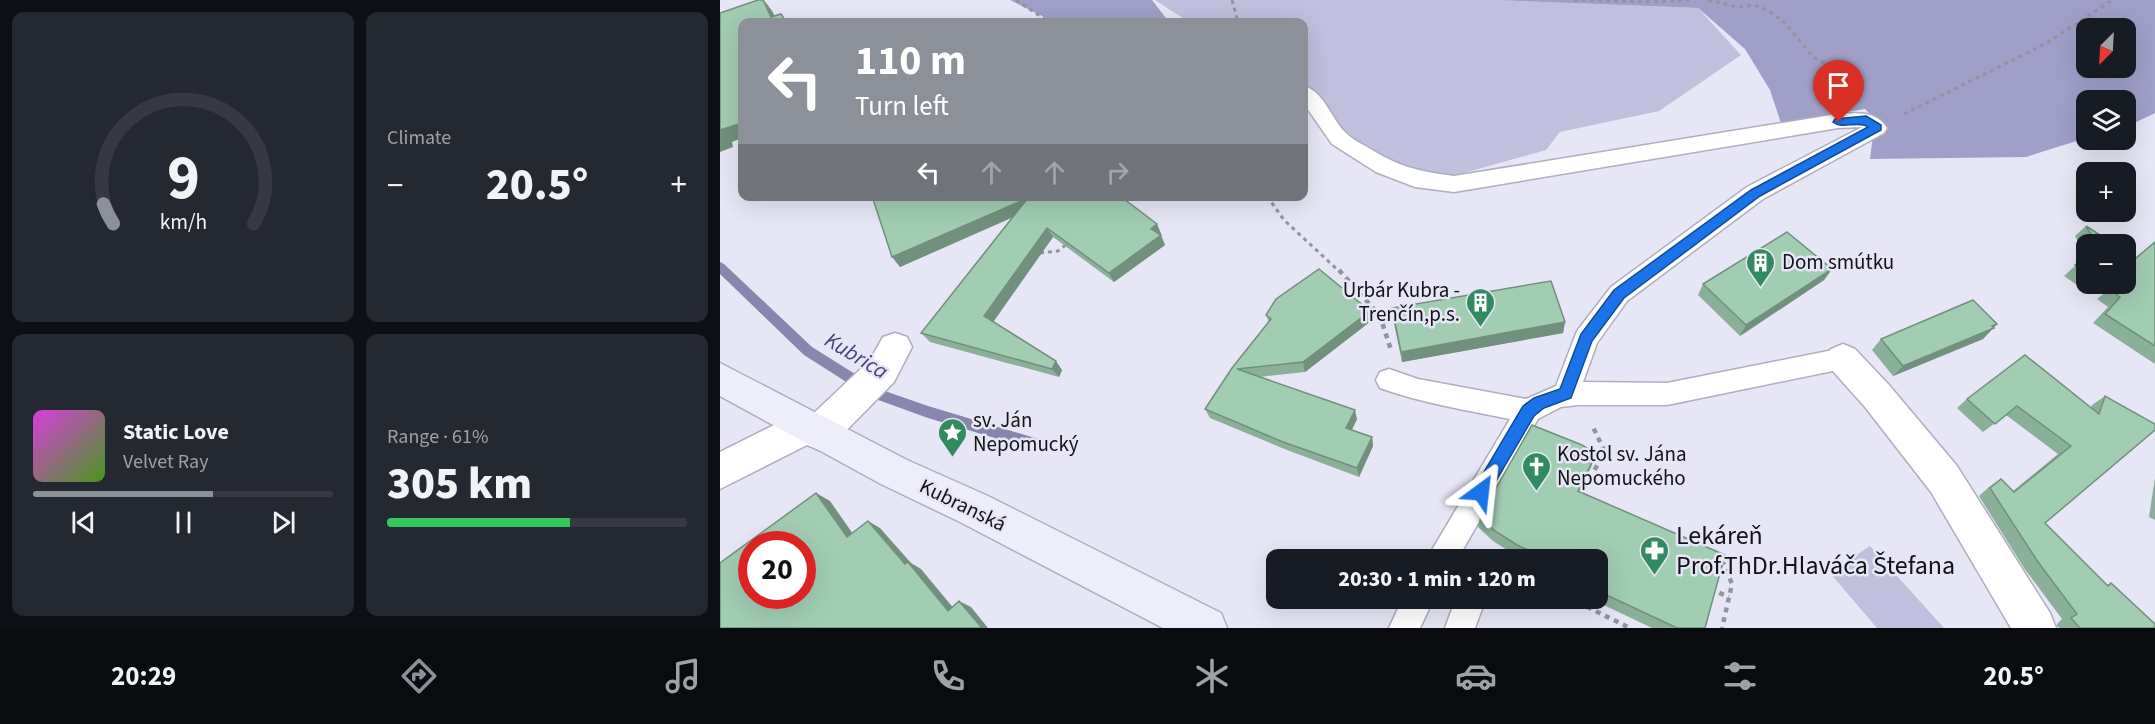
<!DOCTYPE html>
<html lang="en">
<head>
<meta charset="utf-8">
<style>
	body { margin:0; font-family:"Source Sans 3",sans-serif; background:#242831; color:#f1f3f6; height:100vh; display:flex; flex-direction:column; font-size:22px; white-space:nowrap }
	* { box-sizing:border-box; margin:0 }
	p { font-size:20px; color:#9ea1a6 }
	.icon { flex:none; width:33px; height:33px; fill:none; stroke:currentColor; stroke-width:2; stroke-linecap:round; stroke-linejoin:round }
	.map { position:relative; flex:1; overflow:hidden }
	.details { display:flex; flex-direction:column; gap:12px; padding:12px; background:#0d0f14; width:720px }
	.details>* { flex:none }
	.top-card { position:absolute; left:18px; top:18px; width:570px; height:183px; border-radius:12px; box-shadow:0 6px 24px #0002; background:#8c9099; color:#fff; overflow:hidden }
	.needle { width:39px; rotate:204deg }
	.fabs { position:absolute; left:1356px; top:18px; display:grid; gap:12px }
	.fabs a { display:grid; place-items:center; width:60px; height:60px; border-radius:12px; background:#171b24; box-shadow:0 6px 24px #0002; font-size:30px }
	.speed { position:absolute; left:18px; top:531px; display:flex; gap:12px; font-size:30px; font-weight:700; text-align:center }
	.speed>* { display:grid; place-content:center; width:78px; height:78px; border-radius:50%; background:#171b24; box-shadow:0 6px 24px #0002; line-height:1 }
	.speed .limit { border:9px solid #d22; background:#fff; color:#111 }
	.pin { position:absolute; display:grid; place-items:center; width:51px; height:51px; color:#fff; margin:-62px -26px; border-radius:50% 50% 50% 0; rotate:-45deg; box-shadow:0 0 6px #0007 }
	.pin .icon { rotate:45deg }
	.me { position:absolute; width:66px; margin:-33px; rotate:30deg; stroke-linejoin:round; filter:drop-shadow(0 0 4px #0008) }
	.turn { display:flex; align-items:center; gap:21px; height:126px; padding:0 18px; font-size:27px }
	.turn .icon { width:78px; height:78px; stroke-width:2.5 }
	.turn b { display:block; font-size:42px; line-height:51px }
	.lanes { display:flex; align-items:center; height:57px; padding:0 18px; background:#0003; justify-content:center; gap:30px; direction:ltr }
	.lanes .off { opacity:.35 }
	.big { font-size:45px; font-weight:800; line-height:1.1 }
	.details .card { flex:1; display:flex; flex-direction:column; justify-content:center; gap:9px; min-width:0; padding:0 21px; border-radius:12px; background:#242831 }
	.details .dial { align-items:center; gap:0 }
	.dial svg { height:156px; overflow:visible; fill:none; stroke:#363941; stroke-width:7; stroke-linecap:round; text-anchor:middle }
	.dial text { fill:#f1f3f6; stroke:none }
	.song { display:flex; align-items:center; gap:18px }
	.cover { width:72px; height:72px; border-radius:9px; background:linear-gradient(135deg,hsl(300 70% 55%),hsl(100 70% 35%)) }
	.played { height:6px; border-radius:3px; background:linear-gradient(90deg,#8c9099 60%,#363941 60%) }
	.keys { display:flex; justify-content:space-around; direction:ltr }
	.heat { display:flex; justify-content:space-between; align-items:center; font-size:33px; direction:ltr }
	.charge { height:9px; border-radius:4px; background:linear-gradient(90deg,#34c759 61%,#363941 0) }
	.details .tiles { flex:1; display:grid; gap:12px; grid-template-columns:repeat(2,1fr) }
	.trip { position:absolute; left:546px; top:549px; width:342px; height:60px; border-radius:12px; background:#171b24; box-shadow:0 6px 24px #0002; font-weight:800; line-height:60px; text-align:center }
	.dock { display:flex; height:96px; justify-content:space-around; align-items:center; background:#090b0e; color:#9ea1a6 }
	.dock .icon { width:42px; height:42px }
	.dock .active { color:#8c9099 }
	.dock b { font-size:27px; color:#f1f3f6 }
	main { display:flex; flex:1; min-height:0 }
	.map>svg:first-child { display:block }
	.green { fill:#c0bfde }
	.forest { fill:#a09fc8; fill-rule:evenodd }
	.lines { fill:none; stroke-linecap:round; stroke-linejoin:round }
	.stream { fill:#8886ae; fill-rule:evenodd }
	.lane-casing { stroke:#afaebe; stroke-width:3 }
	.street-casing { stroke:#afaebe; stroke-width:3 }
	.secondary-casing { stroke:#afaebe; stroke-width:3 }
	.path-far1 { stroke:#9494a0; stroke-width:3; stroke-dasharray:4 4; stroke-linecap:butt }
	.path { stroke:#9494a0; stroke-width:4.5; stroke-dasharray:5 5; stroke-linecap:butt }
	.lane { fill:#fff; fill-rule:evenodd }
	.street { fill:#fff; fill-rule:evenodd }
	.secondary { fill:#eeeefb; fill-rule:evenodd }
	.wall { fill:#8ab09a }
	.shaded-wall { fill:#71907d }
	.building { fill:#a1cdb3; stroke:#71907d; stroke-width:1.5; fill-rule:evenodd }
	.route { fill:#1a73e8; stroke:#114b97; stroke-width:1.5 }
	.labels { text-anchor:middle; stroke-width:5; stroke-linejoin:round; paint-order:stroke }
	.poi-label { font-size:21px; fill:#131318; stroke:#e6e6f6; text-anchor:start }
	.street-label { font-size:21px; fill:#131318; stroke:#e6e6f6 }
	.water-label { font-size:22px; font-style:italic; fill:#484279; stroke:#e6e6f6 }
	.near-poi-label { font-size:26px; fill:#131318; stroke:#e6e6f6; text-anchor:start }
</style>
</head>
<body>
<main>
<section class="details">
<div class="tiles">
<div class="card dial"><svg viewBox="0 0 100 80">
<path d="M14 69A42 42 0 1 1 86 69"/>
<path d="M14 69A42 42 0 0 1 9 59" stroke="#8c9099"/>
<text x="50" y="56" font-size="32" font-weight="700">9</text>
<text x="50" y="72" font-size="11">km/h</text>
</svg></div>
<div class="card"><p>Climate</p>
<div class="heat"><a>−</a><b class="big">20.5°</b><a>+</a></div>
</div>
<div class="card">
<div class="song"><i class="cover"></i><div><b>Static Love</b><p>Velvet Ray</p></div></div>
<div class="played"></div>
<div class="keys"><svg class="icon" aria-label="previous" viewBox="0 0 24 24"><path d="M18 5L8 12l10 7zM5 5v14"/></svg><svg class="icon" aria-label="pause" viewBox="0 0 24 24"><path d="M8 5v14M16 5v14"/></svg><svg class="icon" aria-label="next" viewBox="0 0 24 24"><path d="M6 5l10 7-10 7zM19 5v14"/></svg></div>
</div>
<div class="card"><p>Range · 61%</p><b class="big">305 km</b><div class="charge"></div></div>
</div>
</section>
<div class="map">
<svg width="1435" height="628" viewBox="0 0 1435 628">
	<rect width="100%" height="100%" fill="#e6e6f6"/>
	<!-- green -->
	<path class="green" d="M435 0H773L978 8 1021 55 939 111 840 132 826 150 737 175 738 190 662 173 584 100V22H469Z
		M1150 546 1224 628H1157L1110 573Z"/>
	<!-- forest -->
	<path class="forest" d="M290 0H432L449 22H334Z
		M773 0H1435V113L1406 127V100H1366V138L1306 157 1150 159 1155 119 1145 109 1061 123 1050 90 1025 49 978 8ZM1366 28H1406V68H1366Z"/>
	<g class="lines">
		<!-- stream -->
		<path class="stream" d="M0 262 4 264 92 347 159 389 208 406 315 438 320 440 322 444 320 448 315 450 208 418 150 397 84 355 0 274Z"/>
		<defs>
			<path id="lane" d="M584 86C606 93 611 120 627 134 632 139 640 143 647 147 679 167 697 171 734 176L1118 114C1136 113 1156 110 1167 128L1164 133 1043 199 907 301 877 343 863 382 947 383 1123 348 1132 351 1135 359 1132 367 947 405H858L841 407 818 419 737 560H706L790 419C746 410 702 403 660 388L656 380 660 372 669 369 698 379 806 399 836 386 857 331 891 287 1027 187 1142 127 1118 128 734 192 695 187 656 172 612 144 584 104Z
				M683 598H714L700 628H669Z
				M736 598H766L755 628H725Z"/>
			<path id="street" d="M175 333 187 337 192 347 174 382 112 445 99 450 87 445 0 489V452L74 415 87 411 94 413 150 360 163 337Z
				M1123 344 1135 349 1169 385 1237 466 1330 613 1336 628H1291L1211 492 1145 407 1111 369 1106 359 1111 349Z"/>
			<path id="secondary" d="M0 363 187 460 268 496 501 613 507 628H443L240 522 161 484 0 396Z"/>
		</defs>
		<!-- lane casing -->
		<use href="#lane" class="lane-casing"/>
		<!-- street casing -->
		<use href="#street" class="street-casing"/>
		<!-- secondary casing -->
		<use href="#secondary" class="secondary-casing"/>
		<!-- path-far1 -->
		<path class="path-far1" d="M296 0 329 22
			M512 0 518 22
			M854 0 931 2 971 0
			M988 0 1017 7 1033 5 1048 10 1065 23 1093 57 1113 67 1129 92
			M572 22 578 17
			M1184 114 1327 43 1392 0
			M404 196 406 198
			M547 196 564 220 620 272
			M320 253 338 251 348 243"/>
		<!-- path -->
		<path class="path" d="M619 270 660 316 671 350
			M860 496 879 462 883 448 873 427
			M1000 562 1004 564 1012 584 1002 628
			M990 589 1009 597
			M849 598 910 628"/>
		<!-- lane -->
		<use href="#lane" class="lane"/>
		<!-- street -->
		<use href="#street" class="street"/>
		<!-- secondary -->
		<use href="#secondary" class="secondary"/>
	</g>
	<!-- wall -->
	<path class="wall" d="M152 196 437 224 441 234 440 235 445 245 394 282 333 237 273 322 342 370 339 377 210 342 201 333 292 217 180 267Z
		M1366 226 1394 244H1366V284H1406L1416 258 1435 242V364L1373 323 1388 307 1377 299 1387 291 1385 288 1370 294 1344 276 1366 256 1355 236Z
		M1112 269 1104 280 1020 336 978 295 983 284Z
		M672 308 845 322 843 333 682 362 673 319Z
		M650 311 651 321 585 372 539 377 637 419 632 430 652 437 653 446 639 477 567 450 490 418 485 409 549 322 546 315Z
		M1277 324 1263 339 1173 376 1152 350 1161 339Z
		M1385 396 1435 424 1325 523 1387 585 1391 583 1435 628H1340L1337 626V624L1342 619 1304 568 1259 496 1269 487 1281 479 1293 491 1338 454 1286 415 1263 432 1237 408 1247 399 1371 408 1372 405Z
		M871 467 859 491 985 628H932L869 598H878V560H805L795 555 773 541 758 527 760 516Z
		M1435 477V520L1429 517Z"/>
	<!-- shaded-wall -->
	<path class="shaded-wall" d="M44 0 52 11 58 22 51 17Z
		M22 123V138L12 142 13 147 0 152V130Z
		M308 198 314 208 180 267 172 257Z
		M437 224 441 234 436 238 441 235 445 245 394 282 389 273Z
		M327 228 333 237 271 325 264 316Z
		M1112 269 1104 280 1020 336 1026 325Z
		M1382 284H1390L1385 288 1370 294Z
		M650 311 651 321 585 372 583 362Z
		M845 322 843 333 682 362 681 352Z
		M1277 324 1263 339 1173 376 1183 366Z
		M336 361 342 370 339 377 332 369Z
		M635 410 637 419 628 437 626 428Z
		M652 437 653 446 639 477 637 468Z
		M876 454 871 467 853 502 858 491Z
		M96 493 110 501 140 544 127 537Z
		M148 521 160 528 191 563 201 569 240 616 228 611 185 564Z
		M239 601 251 607 268 628H262Z"/>
	<!-- building -->
	<path class="building" d="M38 0H43L51 17 61 14 66 22H22V123L0 130V13Z
		M152 196H400L437 224 431 229 441 235 389 273 327 228 264 316 336 361 332 369 201 333 308 198 172 257Z
		M1366 226 1394 244H1377Z
		M1067 232 1112 269 1026 325 983 284Z
		M1435 242V346L1385 314 1400 297 1389 289 1397 284H1406V252L1416 258Z
		M1366 256V274L1355 265Z
		M599 269 650 311 583 362 517 369 635 410 626 428 652 437 637 468 563 442 485 409 512 368 551 319 546 315 556 299Z
		M831 281 845 322 681 352 672 308Z
		M1253 300 1277 324 1272 326 1274 328 1183 366 1161 339Z
		M1305 355 1379 414 1385 396 1435 424V430L1325 523 1388 586 1391 583 1435 624V628H1360L1351 618 1357 614 1318 562 1270 488 1281 479 1294 492 1351 446 1297 406 1275 424 1247 399Z
		M812 425 862 445 876 454 858 491 1005 555 985 628H957L878 591V560H831L797 545 775 531 760 516Z
		M96 493 127 537 148 521 185 564 188 562 228 611 239 601 262 628H0V563ZM32 544H82V596H32Z"/>
	<!-- route -->
	<path class="route" d="M1146 116 1161 125V130L1040 196 904 298 872 341 851 398 824 408 814 416 766 498 761 500 755 498 753 492 755 487 803 406 814 398 840 389 861 334 894 290 1031 190 1148 127C1138 120 1122 130 1113 122L1115 119Z"/>
	<!-- icons -->
	<defs>
		<symbol id="building-pin" viewBox="-11 -11 22 30"><path d="M0 17L-7.5 6A9.5 9.5 0 1 1 7.5 6Z" fill="#328b60" stroke="#e6e6f6"/><path d="M-4-6H4V6H1V3H-1V6H-4ZM-2.5-4.3h1.7v1.8h-1.7ZM.8-4.3h1.7v1.8H.8ZM-2.5-1h1.7V.8h-1.7ZM.8-1h1.7V.8H.8Z" fill="#fff"/></symbol>
		<symbol id="sight-pin" viewBox="-11 -11 22 30"><path d="M0 17L-7.5 6A9.5 9.5 0 1 1 7.5 6Z" fill="#328b60" stroke="#e6e6f6"/><path d="M0-6L1.8-2.2L6-1.7L2.9 1.2L3.7 5.4L0 3.3L-3.7 5.4L-2.9 1.2L-6-1.7L-1.8-2.2Z" fill="#fff"/></symbol>
		<symbol id="church-pin" viewBox="-11 -11 22 30"><path d="M0 17L-7.5 6A9.5 9.5 0 1 1 7.5 6Z" fill="#328b60" stroke="#e6e6f6"/><path d="M-1.2-6h2.4v3.5h3.3v2.4h-3.3V6h-2.4V-.1h-3.3v-2.4h3.3Z" fill="#fff"/></symbol>
		<symbol id="pharmacy-pin" viewBox="-11 -11 22 30"><path d="M0 17L-7.5 6A9.5 9.5 0 1 1 7.5 6Z" fill="#328b60" stroke="#e6e6f6"/><path d="M-2-6h4v4h4v4h-4v4h-4v-4h-4v-4h4Z" fill="#fff"/></symbol>
	</defs>
	<g fill-rule="evenodd">
		<use href="#building-pin" x="1024" y="246" width="33" height="45"/>
		<use href="#building-pin" x="744" y="286" width="33" height="45"/>
		<use href="#sight-pin" x="216" y="416" width="33" height="45"/>
		<use href="#church-pin" x="800" y="450" width="33" height="45"/>
		<use href="#pharmacy-pin" x="918" y="534" width="33" height="45"/>
	</g>
	<g class="labels">
		<!-- poi labels -->
		<g class="poi-label">
			<text x="1062" y="269">Dom smútku</text>
			<text x="740" y="297" text-anchor="end">Urbár Kubra -<tspan x="740" dy="24">Trenčín,p.s.</tspan></text>
			<text x="253" y="427">sv. Ján<tspan x="253" dy="24">Nepomucký</tspan></text>
			<text x="837" y="461">Kostol sv. Jána<tspan x="837" dy="24">Nepomuckého</tspan></text>
		</g>
		<!-- street labels -->
		<g class="street-label">
			<text transform="translate(243 505) rotate(26)" y="7">Kubranská</text>
		</g>
		<!-- water labels -->
		<g class="water-label">
			<text transform="translate(137 355) rotate(31)" y="8">Kubrica</text>
		</g>
		<!-- near-poi labels -->
		<g class="near-poi-label">
			<text x="956" y="544">Lekáreň<tspan x="956" dy="30">Prof.ThDr.Hlaváča Štefana</tspan></text>
		</g>
	</g>
</svg>
<div class="fabs">
<a><svg class="needle" viewBox="-14 -14 28 28"><path d="M0-13l5 13h-10z" fill="#e53935"/><path d="M0 13l5-13h-10z" fill="#9ea1a6"/></svg></a>
<a><svg class="icon" aria-label="layers" viewBox="0 0 24 24"><path d="M12 4l9 5-9 5-9-5zM3 14l9 5 9-5"/></svg></a>
<a>+</a>
<a>−</a>
</div>
<div class="speed"><div class="limit">20</div></div>
<div class="pin" style="left:1119px;top:122px;background:#d93025"><svg class="icon" aria-label="arrive" viewBox="0 0 24 24"><path d="M6 21V4h12l-3 4 3 4H6"/></svg></div>
<svg class="me" style="left:761px;top:492px" viewBox="-20 -20 40 40"><path d="M0-17L14 15 0 8-14 15z" fill="#1a73e8" stroke="#fff" stroke-width="4"/></svg>
<div class="trip">20:30 · 1 min · 120 m</div>
<div class="top-card">
<div class="turn"><svg class="icon" aria-label="left" viewBox="0 0 24 24"><path d="M17 20v-9H6M10 6l-5 5 5 5"/></svg><div><b>110 m</b>Turn left</div></div>
<div class="lanes"><svg class="icon" aria-label="left" viewBox="0 0 24 24"><path d="M17 20v-9H6M10 6l-5 5 5 5"/></svg><svg class="icon off" aria-label="ahead" viewBox="0 0 24 24"><path d="M12 20V5M6 11l6-6 6 6"/></svg><svg class="icon off" aria-label="ahead" viewBox="0 0 24 24"><path d="M12 20V5M6 11l6-6 6 6"/></svg><svg class="icon off" aria-label="right" viewBox="0 0 24 24"><path d="M7 20v-9h11M14 6l5 5-5 5"/></svg></div>
</div>
</div>
</main>
<nav class="dock">
<b>20:29</b>
<svg class="icon active" aria-label="directions" viewBox="0 0 24 24"><path d="M12 3l9 9-9 9-9-9zM9 14v-3h6M13 9l2 2-2 2"/></svg>
<svg class="icon" aria-label="music" viewBox="0 0 24 24"><path d="M9 18V5l10-2v13"/><circle cx="6" cy="18" r="3"/><circle cx="16" cy="16" r="3"/></svg>
<svg class="icon" aria-label="phone" viewBox="0 0 24 24"><path d="M5 4h4l2 5-3 2q2 4 5 5l2-3 5 2v4C11 20 4 13 5 4z"/></svg>
<svg class="icon" aria-label="climate" viewBox="0 0 24 24"><path d="M12 3v18M4 7l16 10M4 17L20 7"/></svg>
<svg class="icon" aria-label="car" viewBox="0 0 24 24"><path d="M5 17H2v-5l4-1 3-4h7l3 4 3 1v5h-3M9 17h6M6 11h13"/><circle cx="7" cy="17" r="2"/><circle cx="17" cy="17" r="2"/></svg>
<svg class="icon" aria-label="filters" viewBox="0 0 24 24"><path d="M4 7h16M4 17h16"/><circle cx="9" cy="7" r="2"/><circle cx="15" cy="17" r="2"/></svg>
<b>20.5°</b>
</nav>
</body>
</html>
